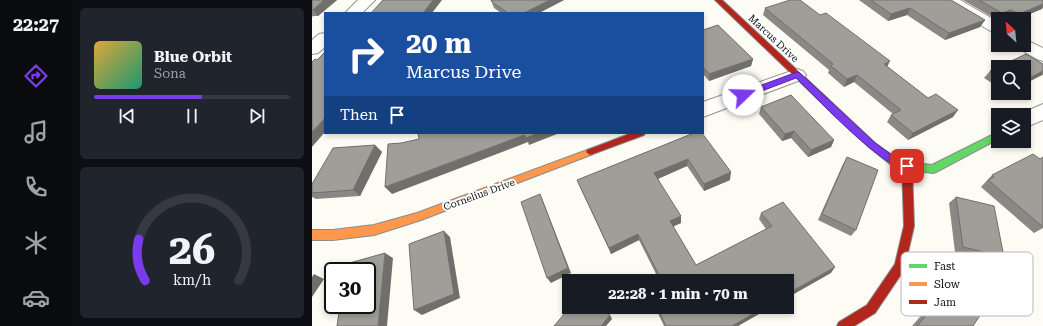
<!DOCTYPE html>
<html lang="en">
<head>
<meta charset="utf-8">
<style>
	body { margin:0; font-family:"Roboto Serif",serif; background:#20242c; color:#f1f3f6; height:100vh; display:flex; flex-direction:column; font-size:15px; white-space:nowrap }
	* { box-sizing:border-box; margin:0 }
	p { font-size:13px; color:#9ea1a6 }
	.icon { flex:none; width:22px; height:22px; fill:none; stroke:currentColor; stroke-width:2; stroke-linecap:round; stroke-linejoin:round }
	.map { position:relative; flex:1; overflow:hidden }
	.side { display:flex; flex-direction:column; gap:8px; padding:8px; background:#0d0f14; width:240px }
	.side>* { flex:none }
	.banner { position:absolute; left:12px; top:12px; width:380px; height:122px; border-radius:0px; box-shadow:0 2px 6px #0003; background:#1a4fa0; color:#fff; overflow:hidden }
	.needle { width:26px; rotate:333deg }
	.fabs { position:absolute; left:679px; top:12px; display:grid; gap:8px }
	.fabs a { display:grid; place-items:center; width:40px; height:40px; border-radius:0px; background:#171b24; box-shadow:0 2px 6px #0003; font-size:20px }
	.speed { position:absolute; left:12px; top:262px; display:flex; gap:8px; font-size:20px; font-weight:700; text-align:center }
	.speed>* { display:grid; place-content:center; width:52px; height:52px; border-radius:50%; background:#171b24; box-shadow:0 2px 6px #0003; line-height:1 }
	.speed .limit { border:2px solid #111; border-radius:6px; background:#fff; color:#111 }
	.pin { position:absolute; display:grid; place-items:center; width:34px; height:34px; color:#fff; margin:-17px; border-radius:8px; box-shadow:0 2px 6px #0006 }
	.me { position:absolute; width:44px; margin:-22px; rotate:69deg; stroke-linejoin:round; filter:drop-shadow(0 0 3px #0008) }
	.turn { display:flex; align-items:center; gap:14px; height:84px; padding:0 16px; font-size:18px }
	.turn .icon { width:52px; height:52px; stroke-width:2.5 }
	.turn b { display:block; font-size:28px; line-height:34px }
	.then { display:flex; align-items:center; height:38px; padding:0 16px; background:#0003; gap:8px; font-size:15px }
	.side .widget { flex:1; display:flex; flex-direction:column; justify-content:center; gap:6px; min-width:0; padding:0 14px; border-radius:6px; background:#20242c }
	.side .dial { align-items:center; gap:0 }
	.dial svg { height:104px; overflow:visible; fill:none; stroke:#363941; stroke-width:7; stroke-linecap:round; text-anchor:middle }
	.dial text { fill:#f1f3f6; stroke:none }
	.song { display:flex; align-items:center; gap:12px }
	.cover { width:48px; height:48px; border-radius:6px; background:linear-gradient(135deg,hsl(40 70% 55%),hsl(160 70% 35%)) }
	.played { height:4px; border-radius:2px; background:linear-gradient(90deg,#7c3aed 55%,#363941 55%) }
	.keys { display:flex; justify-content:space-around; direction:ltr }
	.trip { position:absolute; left:250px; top:274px; width:232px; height:40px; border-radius:0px; background:#171b24; box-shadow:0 2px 6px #0003; font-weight:700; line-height:40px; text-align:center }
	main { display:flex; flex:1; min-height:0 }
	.tabs { display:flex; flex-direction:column; width:72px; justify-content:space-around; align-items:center; background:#090b0e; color:#9ea1a6 }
	.tabs .icon { width:28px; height:28px }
	.tabs .on { color:#7c3aed }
	.tabs b { font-size:18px; color:#f1f3f6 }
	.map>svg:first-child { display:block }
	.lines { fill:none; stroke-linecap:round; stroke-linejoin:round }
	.street-casing { stroke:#969592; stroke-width:2 }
	.fast-casing { stroke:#8c8c89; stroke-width:2 }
	.slow-casing { stroke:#8c8c89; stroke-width:2 }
	.jam-casing { stroke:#8c8c89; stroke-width:2 }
	.street { fill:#fffefd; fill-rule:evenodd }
	.fast { fill:#63d668; fill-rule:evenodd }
	.slow { fill:#ff974d; fill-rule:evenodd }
	.jam { fill:#b3261e; fill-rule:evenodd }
	.wall { fill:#8a8884 }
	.shaded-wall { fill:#706f6b }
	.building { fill:#a09e99; stroke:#706f6b }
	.route { fill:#7c3aed; stroke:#51269a }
	.labels { text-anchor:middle; stroke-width:4; stroke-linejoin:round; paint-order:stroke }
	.street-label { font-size:10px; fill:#0f0f0f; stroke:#fff }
	.key { fill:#fff; stroke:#b7b7b7; stroke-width:1 }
	.key-label { font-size:11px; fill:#0f0f0f }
</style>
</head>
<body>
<main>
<nav class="tabs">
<b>22:27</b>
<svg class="icon on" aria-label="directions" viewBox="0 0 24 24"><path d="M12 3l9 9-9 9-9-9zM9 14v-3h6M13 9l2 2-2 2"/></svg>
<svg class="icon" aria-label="music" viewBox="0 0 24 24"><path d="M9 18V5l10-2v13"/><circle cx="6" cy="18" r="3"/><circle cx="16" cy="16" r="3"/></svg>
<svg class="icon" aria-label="phone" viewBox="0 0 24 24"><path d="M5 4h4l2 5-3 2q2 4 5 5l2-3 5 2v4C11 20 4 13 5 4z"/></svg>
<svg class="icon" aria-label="climate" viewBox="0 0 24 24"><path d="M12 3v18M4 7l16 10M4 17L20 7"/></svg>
<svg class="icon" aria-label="car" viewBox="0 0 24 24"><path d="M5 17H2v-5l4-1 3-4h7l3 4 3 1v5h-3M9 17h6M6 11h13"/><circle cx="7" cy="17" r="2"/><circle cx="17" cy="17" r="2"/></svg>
</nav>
<section class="side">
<div class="widget">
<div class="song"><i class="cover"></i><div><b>Blue Orbit</b><p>Sona</p></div></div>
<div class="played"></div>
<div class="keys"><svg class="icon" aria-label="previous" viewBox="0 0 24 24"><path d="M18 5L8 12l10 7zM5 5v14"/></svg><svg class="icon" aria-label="pause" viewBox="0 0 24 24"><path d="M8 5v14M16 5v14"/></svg><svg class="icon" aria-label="next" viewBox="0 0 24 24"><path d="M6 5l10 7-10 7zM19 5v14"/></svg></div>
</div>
<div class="widget dial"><svg viewBox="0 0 100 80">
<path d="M14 69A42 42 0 1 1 86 69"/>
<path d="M14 69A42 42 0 0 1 9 37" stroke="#7c3aed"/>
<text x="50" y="56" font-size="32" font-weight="700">26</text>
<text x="50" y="72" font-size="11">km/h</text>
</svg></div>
</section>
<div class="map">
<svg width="731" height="326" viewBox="0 0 731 326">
	<rect width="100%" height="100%" fill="#fcfbf4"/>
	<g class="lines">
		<defs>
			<path id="street" d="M46 0H63L50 13H33Z
				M629 0H648L686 22V34L680 32 632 3Z
				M13 33V47L6 53 0 54V40L7 34Z
				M712 39 731 48V61L725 59 706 48 704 45H712Z
				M485 69 491 71 494 75 491 79 391 117V102Z
				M731 104V120L712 128V115H706Z"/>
			<path id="fast" d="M512 97 515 98 563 143 584 158 595 162 620 165 686 132V139L624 172 621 173 595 170 578 164 557 147 509 102 508 100 509 98Z"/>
			<path id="slow" d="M278 149 281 150 282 152 281 154 109 220 62 235 21 240H0V230H21L62 225 105 213Z"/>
			<path id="jam" d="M403 0H410L515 98 516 100 515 102H509Z
				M320 133H333L332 135 278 155 274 152 275 150Z
				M595 162 598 163 600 166 602 226 592 270 563 313 542 326H525L527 322 555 305 583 264 592 226 590 166 592 163Z"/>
		</defs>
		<!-- street casing -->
		<use href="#street" class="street-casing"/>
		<!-- fast casing -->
		<use href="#fast" class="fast-casing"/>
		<!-- slow casing -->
		<use href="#slow" class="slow-casing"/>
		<!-- jam casing -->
		<use href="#jam" class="jam-casing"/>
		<!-- street -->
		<use href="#street" class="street"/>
		<!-- fast -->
		<use href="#fast" class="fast"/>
		<!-- slow -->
		<use href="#slow" class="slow"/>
		<!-- jam -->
		<use href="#jam" class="jam"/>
	</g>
	<!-- wall -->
	<path class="wall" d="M0 0H25L6 16H1L0 17Z
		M179 0H252L227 13H189L182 8Z
		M547 0H639L673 20 668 27 633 40 595 15 576 21Z
		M651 0H731V8L706 19H699L694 17 688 19H686L685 20Z
		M453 8 575 67 641 117 596 140 575 122 579 115 581 114 542 82 532 87 516 73 517 70 451 15Z
		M391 30 441 59 439 66 397 81 391 74Z
		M714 54 731 64V75H730L712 84V67H686V87L672 78 678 71Z
		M449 107 522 140 519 147 496 157 479 138 470 141 447 114Z
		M382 133 418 180 392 191 375 166 346 179 369 223 361 226 384 265 454 229 447 219 449 213 519 273 345 276 327 240 299 254 268 187 265 180Z
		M63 145 70 152 48 196 4 199 0 197V184Z
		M535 157 544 230 539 236 506 220 531 164Z
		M728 159 731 228 722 233 669 187 680 175Z
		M644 197 692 257 684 263 643 252 637 203Z
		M638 288 661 326H600L628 294Z
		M343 307H459L426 326H352Z"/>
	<!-- shaded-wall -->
	<path class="shaded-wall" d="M12 0H25L6 16 1 10Z
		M121 0H130L120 13H111Z
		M238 0H252L227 13H212Z
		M731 4 730 9 706 19H703L707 14Z
		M598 8 595 15 576 21 579 14Z
		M699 10 694 17 688 19H686L690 13Z
		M673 20 668 27 633 40 637 33Z
		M441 59 439 66 397 81V74Z
		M578 61 574 69 572 64Z
		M731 71 730 75 712 84V81Z
		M545 75 542 82 532 87 535 79Z
		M646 110 641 117 596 140 601 133Z
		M13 118V132L0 147V132Z
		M482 131 479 138 470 141 473 134Z
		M227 133H244L245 134 217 145 216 142 80 194 73 187 212 135Z
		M522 140 519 147 496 157 499 150Z
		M63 145 70 152 48 196 41 190Z
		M376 159 375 166 343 180 342 173Z
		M419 172 418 180 392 191V184Z
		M228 194 231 201 259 273 239 283 235 278Z
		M369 216V223L358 228V221Z
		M132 231 138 237 148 298 110 315 102 310Z
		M326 234 327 240 299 254 297 248Z
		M73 253 81 258 75 326H66Z
		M523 267 519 273 475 298V294Z
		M2 274 12 279 0 297V277Z
		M453 307H459L426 326H420Z
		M298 315 300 319 294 326H289Z"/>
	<!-- building -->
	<path class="building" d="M0 0H12L1 10H0Z
		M71 0H121L111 13H59Z
		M179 0H238L212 13H196L180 2Z
		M478 0H488L508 15 514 13 578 61 572 64 616 98 624 94 646 110 601 133 579 115 589 110 545 75 535 79 519 66 521 64 453 8Z
		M559 0H639L673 20 637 33 598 8 579 14Z
		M667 0H731V4L707 14 699 10 690 13Z
		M406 25 441 59 397 74 391 67V30Z
		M13 52V118L0 132V62L3 59 5 60Z
		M714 54 731 64V71L712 81V67H686V76L678 71Z
		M479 95 522 140 499 150 482 131 473 134 449 107Z
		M106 133H227L214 138 212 135 73 187 76 144 89 143 107 139Z
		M382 133H390L419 172 392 184 376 159 342 173 369 216 358 221 384 265 460 226 449 213 471 202 523 267 475 294V281H334L347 275 326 234 297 248 265 180Z
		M63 145 41 190 0 193V184L21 148Z
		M721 154 728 159 731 157V227L676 180 682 177 680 175Z
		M535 157 566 170 544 230 510 214Z
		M228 194 256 268 235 278 209 202Z
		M644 197 682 206 692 257 651 247Z
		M132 231 142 294 102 310 97 244Z
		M73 253 66 326H25L28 305H55V271H33L34 264Z
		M638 288 669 314 661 326H605Z
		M258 307H288L298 315 289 326H242Z
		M345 307H453L420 326H354Z"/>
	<!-- route -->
	<path class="route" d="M485 72 488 73 563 143 584 158 598 164 599 166 598 169C577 176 501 94 484 78L434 97H428L427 95 428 93Z"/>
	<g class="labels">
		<!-- street labels -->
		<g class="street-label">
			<text transform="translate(462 38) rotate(43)" y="4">Marcus Drive</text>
			<text transform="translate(167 194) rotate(-20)" y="4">Cornelius Drive</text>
		</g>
	</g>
	<!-- legend -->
	<rect x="589" y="252" width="132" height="64" rx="6" class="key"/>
	<rect x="597" y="264" width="18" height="4" fill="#63d668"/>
	<rect x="597" y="282" width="18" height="4" fill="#ff974d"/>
	<rect x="597" y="300" width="18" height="4" fill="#b3261e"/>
	<g class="key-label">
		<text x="622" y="270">Fast</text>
		<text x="622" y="288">Slow</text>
		<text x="622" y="306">Jam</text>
	</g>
</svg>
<div class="fabs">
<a><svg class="needle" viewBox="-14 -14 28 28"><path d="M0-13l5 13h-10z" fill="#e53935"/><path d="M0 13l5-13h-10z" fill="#9ea1a6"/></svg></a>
<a><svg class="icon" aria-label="search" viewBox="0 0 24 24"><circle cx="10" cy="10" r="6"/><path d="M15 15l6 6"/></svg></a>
<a><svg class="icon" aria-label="layers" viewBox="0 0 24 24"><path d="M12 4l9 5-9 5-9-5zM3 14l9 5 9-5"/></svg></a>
</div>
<div class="speed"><div class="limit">30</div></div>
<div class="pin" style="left:595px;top:166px;background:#d93025"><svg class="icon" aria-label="arrive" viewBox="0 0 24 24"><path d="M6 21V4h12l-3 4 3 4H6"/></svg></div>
<svg class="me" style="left:431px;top:95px" viewBox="-20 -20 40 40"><circle r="19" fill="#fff"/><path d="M0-13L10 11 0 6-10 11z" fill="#7c3aed"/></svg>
<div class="trip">22:28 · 1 min · 70 m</div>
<div class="banner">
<div class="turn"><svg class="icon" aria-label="right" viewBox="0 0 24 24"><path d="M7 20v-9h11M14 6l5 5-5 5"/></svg><div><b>20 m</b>Marcus Drive</div></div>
<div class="then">Then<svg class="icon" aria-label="arrive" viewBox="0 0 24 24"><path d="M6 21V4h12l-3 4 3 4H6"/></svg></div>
</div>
</div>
</main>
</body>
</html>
